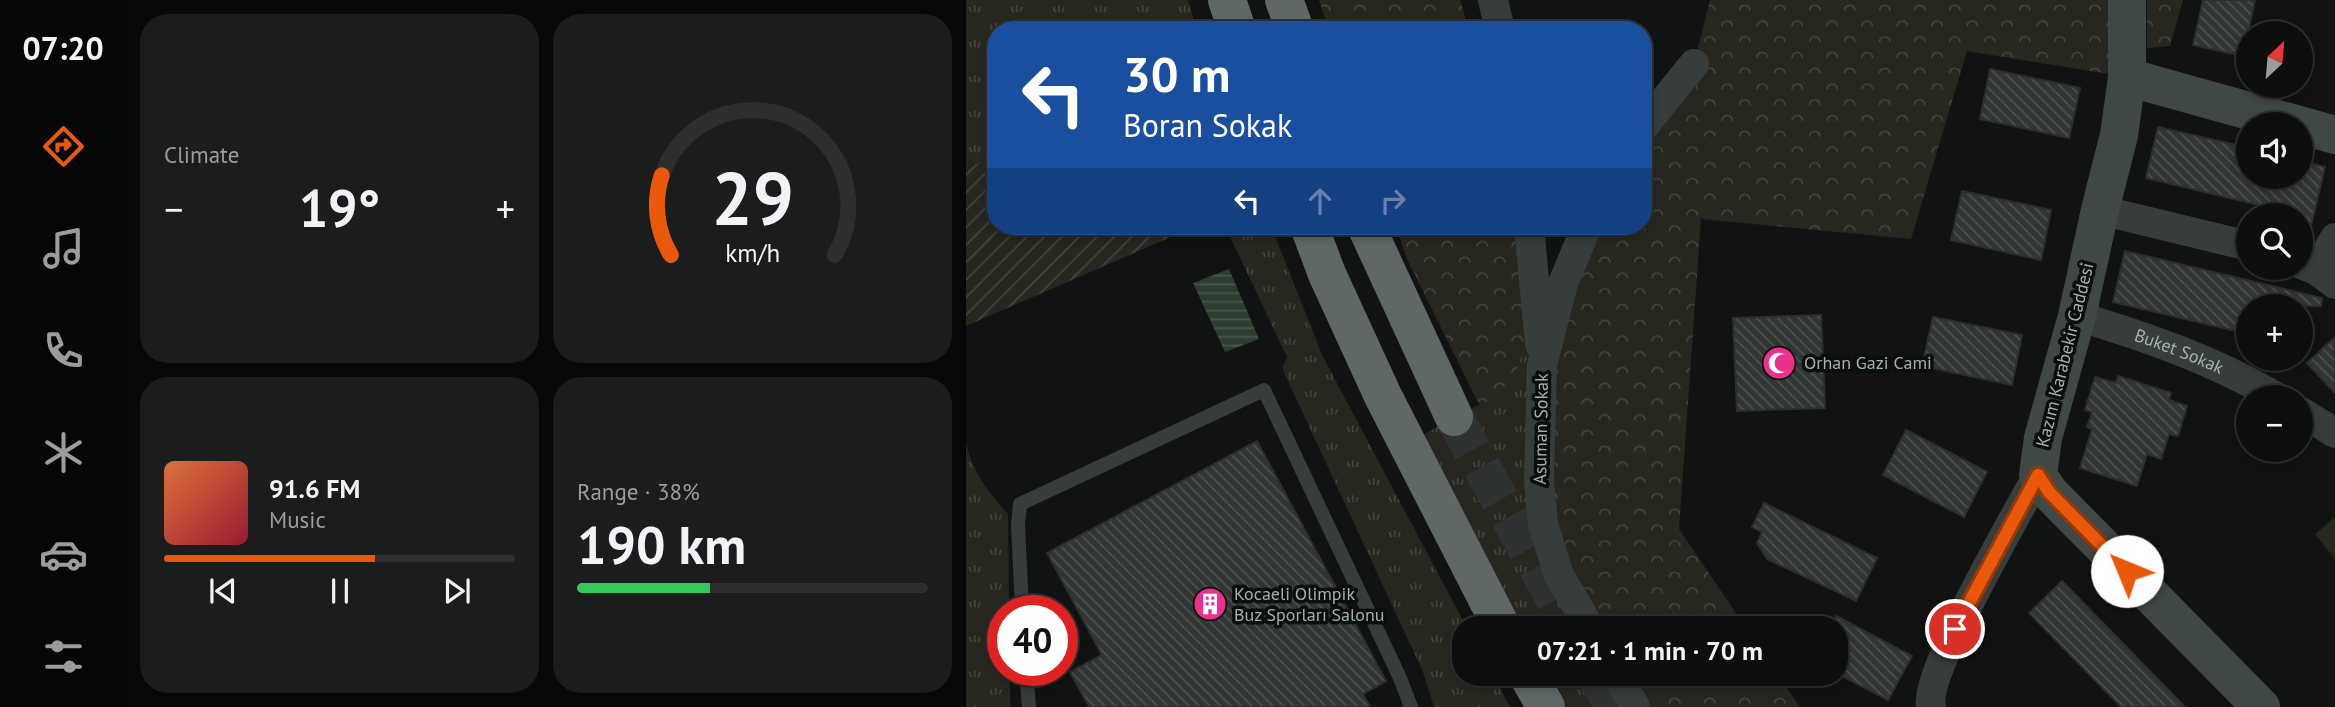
<!DOCTYPE html>
<html lang="en">
<head>
<meta charset="utf-8">
<style>
	body { margin:0; font-family:"PT Sans",sans-serif; background:#1b1c1c; color:#f1f3f6; height:100vh; display:flex; flex-direction:column; font-size:26px; white-space:nowrap }
	* { box-sizing:border-box; margin:0 }
	p { font-size:23px; color:#9a9c9e }
	.icon { flex:none; width:38px; height:38px; fill:none; stroke:currentColor; stroke-width:2; stroke-linecap:round; stroke-linejoin:round }
	.map { position:relative; flex:1; overflow:hidden }
	.sheet { display:flex; flex-direction:column; gap:14px; padding:14px; background:#070808; width:840px }
	.sheet>* { flex:none }
	.hud { position:absolute; left:21px; top:21px; width:665px; height:214px; border-radius:28px; box-shadow:0 4px 10px #0003,0 0 0 2px #2d2e2e; background:#1a4fa0; color:#fff; overflow:hidden }
	.needle { width:46px; rotate:26deg }
	.fabs { position:absolute; left:1270px; top:21px; display:grid; gap:14px }
	.fabs a { display:grid; place-items:center; width:77px; height:77px; border-radius:50%; background:#0d0e0e; box-shadow:0 4px 10px #0003,0 0 0 2px #2d2e2e; font-size:35px }
	.speed { position:absolute; left:21px; top:595px; display:flex; gap:14px; font-size:35px; font-weight:700; text-align:center }
	.speed>* { display:grid; place-content:center; width:91px; height:91px; border-radius:50%; background:#0d0e0e; box-shadow:0 4px 10px #0003,0 0 0 2px #2d2e2e; line-height:1 }
	.speed .limit { border:10px solid #d22; background:#fff; color:#111 }
	.pin { position:absolute; display:grid; place-items:center; width:60px; height:60px; color:#fff; margin:-30px; border:4px solid #fff; border-radius:50%; box-shadow:0 2px 7px #0007 }
	.me { position:absolute; width:77px; margin:-38px; rotate:315deg; stroke-linejoin:round; filter:drop-shadow(0 0 5px #0008) }
	.turn { display:flex; align-items:center; gap:24px; height:147px; padding:0 21px; font-size:32px }
	.turn .icon { width:91px; height:91px; stroke-width:2.5 }
	.turn b { display:block; font-size:49px; line-height:60px }
	.lanes { display:flex; align-items:center; height:66px; padding:0 21px; background:#0003; justify-content:center; gap:35px; direction:ltr }
	.lanes .off { opacity:.35 }
	.big { font-size:52px; font-weight:800; line-height:1.1 }
	.sheet .card { flex:1; display:flex; flex-direction:column; justify-content:center; gap:10px; min-width:0; padding:0 24px; border-radius:28px; background:#1b1c1c }
	.sheet .dial { align-items:center; gap:0 }
	.dial svg { height:182px; overflow:visible; fill:none; stroke:#2d2e2e; stroke-width:7; stroke-linecap:round; text-anchor:middle }
	.dial text { fill:#f1f3f6; stroke:none }
	.song { display:flex; align-items:center; gap:21px }
	.cover { width:84px; height:84px; border-radius:10px; background:linear-gradient(135deg,hsl(20 70% 55%),hsl(350 70% 35%)) }
	.played { height:7px; border-radius:4px; background:linear-gradient(90deg,#ea580c 60%,#2d2e2e 60%) }
	.keys { display:flex; justify-content:space-around; direction:ltr }
	.heat { display:flex; justify-content:space-between; align-items:center; font-size:38px; direction:ltr }
	.charge { height:10px; border-radius:5px; background:linear-gradient(90deg,#34c759 38%,#2d2e2e 0) }
	.sheet .tiles { flex:1; display:grid; gap:14px; grid-template-columns:repeat(2,1fr) }
	.trip { position:absolute; left:486px; top:616px; width:396px; height:70px; border-radius:28px; background:#0d0e0e; box-shadow:0 4px 10px #0003,0 0 0 2px #2d2e2e; font-weight:800; line-height:70px; text-align:center }
	main { display:flex; flex:1; min-height:0 }
	.menu { display:flex; flex-direction:column; width:126px; justify-content:space-around; align-items:center; background:#050606; color:#9a9c9e }
	.menu .icon { width:49px; height:49px }
	.menu .current { color:#ea580c }
	.menu b { font-size:32px; color:#f1f3f6 }
	.map>svg:first-child { display:block }
	.grass { fill:url(#grass-tufts) }
	.forest { fill:url(#forest-crowns) }
	.garden { fill:url(#garden-furrows) }
	.pitch { fill:#272720 }
	.water { fill:url(#water-rules) }
	.building { fill:url(#building-back-hatch); stroke:#2b2f2e; stroke-width:2 }
	.lines { fill:none; stroke-linecap:round; stroke-linejoin:round }
	.highway-tunnel { stroke:#2e3332; stroke-width:38; stroke-dasharray:38 19; stroke-linecap:butt }
	.lane { stroke:#373d3b; stroke-width:14 }
	.street { stroke:#373d3b; stroke-width:30 }
	.secondary { stroke:#404845; stroke-width:38 }
	.highway { stroke:#5f6864; stroke-width:38 }
	.route-casing { stroke:#983908; stroke-width:18 }
	.route { stroke:#ea580c; stroke-width:12 }
	.labels { text-anchor:middle; stroke-width:7; stroke-linejoin:round; paint-order:stroke }
	.street-label { font-size:18px; fill:#a3b3ac; stroke:#0c0e0d }
	.poi-label { font-size:18px; fill:#a3b3ac; stroke:#0c0e0d; text-anchor:start }
</style>
</head>
<body>
<main>
<nav class="menu">
<b>07:20</b>
<svg class="icon current" aria-label="directions" viewBox="0 0 24 24"><path d="M12 3l9 9-9 9-9-9zM9 14v-3h6M13 9l2 2-2 2"/></svg>
<svg class="icon" aria-label="music" viewBox="0 0 24 24"><path d="M9 18V5l10-2v13"/><circle cx="6" cy="18" r="3"/><circle cx="16" cy="16" r="3"/></svg>
<svg class="icon" aria-label="phone" viewBox="0 0 24 24"><path d="M5 4h4l2 5-3 2q2 4 5 5l2-3 5 2v4C11 20 4 13 5 4z"/></svg>
<svg class="icon" aria-label="climate" viewBox="0 0 24 24"><path d="M12 3v18M4 7l16 10M4 17L20 7"/></svg>
<svg class="icon" aria-label="car" viewBox="0 0 24 24"><path d="M5 17H2v-5l4-1 3-4h7l3 4 3 1v5h-3M9 17h6M6 11h13"/><circle cx="7" cy="17" r="2"/><circle cx="17" cy="17" r="2"/></svg>
<svg class="icon" aria-label="filters" viewBox="0 0 24 24"><path d="M4 7h16M4 17h16"/><circle cx="9" cy="7" r="2"/><circle cx="15" cy="17" r="2"/></svg>
</nav>
<section class="sheet">
<div class="tiles">
<div class="card"><p>Climate</p>
<div class="heat"><a>−</a><b class="big">19°</b><a>+</a></div>
</div>
<div class="card dial"><svg viewBox="0 0 100 80">
<path d="M14 69A42 42 0 1 1 86 69"/>
<path d="M14 69A42 42 0 0 1 10 34" stroke="#ea580c"/>
<text x="50" y="56" font-size="32" font-weight="700">29</text>
<text x="50" y="72" font-size="11">km/h</text>
</svg></div>
<div class="card">
<div class="song"><i class="cover"></i><div><b>91.6 FM</b><p>Music</p></div></div>
<div class="played"></div>
<div class="keys"><svg class="icon" aria-label="previous" viewBox="0 0 24 24"><path d="M18 5L8 12l10 7zM5 5v14"/></svg><svg class="icon" aria-label="pause" viewBox="0 0 24 24"><path d="M8 5v14M16 5v14"/></svg><svg class="icon" aria-label="next" viewBox="0 0 24 24"><path d="M6 5l10 7-10 7zM19 5v14"/></svg></div>
</div>
<div class="card"><p>Range · 38%</p><b class="big">190 km</b><div class="charge"></div></div>
</div>
</section>
<div class="map">
<svg width="1369" height="707" viewBox="0 0 1369 707">
	<defs>
		<pattern id="grass-tufts" width="24" height="20" patternUnits="userSpaceOnUse" patternTransform="scale(1.75)"><rect width="24" height="20" fill="#272720"/><path d="M3 7l-1-3M5 7V3M7 7l1-3M15 17l-1-3M17 17v-4M19 17l1-3" fill="none" stroke="#43443e"/></pattern>
		<pattern id="forest-crowns" width="20" height="18" patternUnits="userSpaceOnUse" patternTransform="scale(1.75)"><rect width="20" height="18" fill="#272720"/><path d="M2 6a3 3 0 1 1 6 0M12 15a3 3 0 1 1 6 0" fill="none" stroke="#43443e"/></pattern>
		<pattern id="garden-furrows" width="10" height="10" patternUnits="userSpaceOnUse" patternTransform="scale(1.75)"><rect width="10" height="10" fill="#272720"/><path d="M-1 1l2-2M0 10L10 0M9 11l2-2" fill="none" stroke="#43443e"/></pattern>
		<pattern id="water-rules" width="6" height="5" patternUnits="userSpaceOnUse" patternTransform="scale(1.75)"><rect width="6" height="5" fill="#2d3d32"/><path d="M0 2.5h6" fill="none" stroke="#48574d"/></pattern>
		<pattern id="building-back-hatch" width="6" height="6" patternUnits="userSpaceOnUse" patternTransform="scale(1.75)"><rect width="6" height="6" fill="#313533"/><path d="M-1 5l2 2M0 0l6 6M5-1l2 2" fill="none" stroke="#4c504e"/></pattern>
	</defs>
	<rect width="100%" height="100%" fill="#111313"/>
	<!-- grass -->
	<path class="grass" d="M0 0H222L231 30H30V154L0 169Z
		M259 226H305L357 357 501 628H499V674H526L544 707H468L457 672 316 368 321 357Z
		M564 314 624 628H557L458 434 533 394Z
		M0 444C7 472 23 494 42 514L43 611H37V670H44V707H0Z
		M582 674H650L669 707H601Z"/>
	<!-- forest -->
	<path class="forest" d="M353 0H494L503 30H363Z
		M744 0H1161V77L1001 51 945 239 735 219 713 529 780 628H624L593 575 576 365 621 226H677V127L728 64Z
		M1181 0H1217L1204 46 1181 48Z
		M430 226H549L564 314 553 366 533 394 514 406 441 259Z
		M650 674H811L834 707H669Z"/>
	<!-- garden -->
	<path class="garden" d="M30 154V226L228 227 0 326V169Z"/>
	<!-- pitch -->
	<path class="pitch" d="M1369 517V559L1349 534Z"/>
	<!-- water -->
	<path class="water" d="M263 269 293 339 259 352 227 283Z"/>
	<!-- building -->
	<path class="building" d="M1237 0H1289L1277 56 1227 45Z
		M1024 69 1114 88 1103 138 1014 119Z
		M1192 127 1283 148V177H1335V161L1359 167 1344 230 1335 229V215L1180 178Z
		M996 191 1085 210 1075 260 985 240Z
		M1159 251 1356 298 1355 306H1283V334L1147 302Z
		M855 315 859 408 771 411 767 318Z
		M967 317 1056 335 1046 385 956 366Z
		M1369 337V393L1341 363Z
		M1152 376 1205 393 1203 400 1221 406 1212 436 1203 434 1195 459 1181 454 1171 486 1114 468 1126 429 1121 427 1126 412 1119 410 1129 377 1150 383Z
		M940 430 1021 472 998 517 917 475Z
		M291 441 420 681 397 694 404 707H123L104 672 136 655 81 553Z
		M798 503 911 558 890 601 801 559 791 543 796 532 786 527Z
		M1096 581 1219 707H1155L1063 613Z
		M870 616 946 656 922 700 870 673Z"/>
	<g class="lines">
		<!-- highway-tunnel -->
		<path class="highway-tunnel" d="M488 417 605 628
			M630 674 648 707"/>
		<!-- lane -->
		<path class="lane" d="M56 611 52 524 54 504 298 390 434 678 445 707
			M60 670 63 707"/>
		<!-- street -->
		<g class="street">
			<path d="M527 0 534 30"/>
			<path d="M677 127 728 64"/>
			<path d="M1134 210 1283 246"/>
			<path d="M563 226 574 344"/>
			<path d="M621 226 597 283 576 365 573 480 577 524 593 575 624 628"/>
			<path d="M1335 264 1350 270 1369 284"/>
			<path d="M1350 270 1369 238"/>
			<path id="s1" d="M1111 316C1180 337 1248 360 1310 397"/>
			<path d="M1335 412 1369 433"/>
			<path d="M650 674 669 707"/>
			<path d="M965 707C957 675 1052 512 1072 475"/>
		</g>
		<!-- secondary -->
		<path class="secondary" d="M1161 0V77L1153 135 1134 210 1111 316 1077 438 1072 475 1083 492 1295 707
			M1161 77 1369 135"/>
		<!-- highway -->
		<path class="highway" d="M261 0 271 30
			M318 0 329 30
			M343 226 361 274 417 396 536 628
			M400 226 488 417
			M561 674 580 707"/>
	</g>
	<g class="lines">
		<defs>
			<path id="route" d="M989 629 1072 475 1083 492 1161 571"/>
		</defs>
		<!-- route casing -->
		<use href="#route" class="route-casing"/>
		<!-- route -->
		<use href="#route" class="route"/>
	</g>
	<!-- icons -->
	<defs>
		<symbol id="mosque-disc" viewBox="-11 -11 22 22"><circle r="9.5" fill="#ec308d" stroke="#0c0e0d"/><path d="M3.5-4.9A6 6 0 1 0 3.5 4.9A5 5 0 1 1 3.5-4.9Z" fill="#fff"/></symbol>
		<symbol id="building-disc" viewBox="-11 -11 22 22"><circle r="9.5" fill="#ec308d" stroke="#0c0e0d"/><path d="M-4-6H4V6H1V3H-1V6H-4ZM-2.5-4.3h1.7v1.8h-1.7ZM.8-4.3h1.7v1.8H.8ZM-2.5-1h1.7V.8h-1.7ZM.8-1h1.7V.8H.8Z" fill="#fff"/></symbol>
	</defs>
	<g fill-rule="evenodd">
		<use href="#mosque-disc" x="794" y="344" width="38" height="38"/>
		<use href="#building-disc" x="225" y="585" width="38" height="38"/>
	</g>
	<g class="labels">
		<!-- street labels -->
		<g class="street-label">
			<text dy="6" stroke="none"><textPath href="#s1" startOffset="108">Buket Sokak</textPath></text>
			<text transform="translate(1099 355) rotate(-76)" y="6">Kazım Karabekir Caddesi</text>
			<text transform="translate(575 429) rotate(-89)" y="6">Asuman Sokak</text>
		</g>
		<!-- poi labels -->
		<g class="poi-label">
			<text x="838" y="369">Orhan Gazi Cami</text>
			<text x="268" y="600">Kocaeli Olimpik<tspan x="268" dy="21">Buz Sporları Salonu</tspan></text>
		</g>
	</g>
</svg>
<div class="fabs">
<a><svg class="needle" viewBox="-14 -14 28 28"><path d="M0-13l5 13h-10z" fill="#e53935"/><path d="M0 13l5-13h-10z" fill="#9a9c9e"/></svg></a>
<a><svg class="icon" aria-label="sound" viewBox="0 0 24 24"><path d="M4 9h4l5-4v14l-5-4H4zM17 9q2 3 0 6"/></svg></a>
<a><svg class="icon" aria-label="search" viewBox="0 0 24 24"><circle cx="10" cy="10" r="6"/><path d="M15 15l6 6"/></svg></a>
<a>+</a>
<a>−</a>
</div>
<div class="speed"><div class="limit">40</div></div>
<div class="pin" style="left:989px;top:629px;background:#d93025"><svg class="icon" aria-label="arrive" viewBox="0 0 24 24"><path d="M6 21V4h12l-3 4 3 4H6"/></svg></div>
<svg class="me" style="left:1161px;top:571px" viewBox="-20 -20 40 40"><circle r="19" fill="#fff"/><path d="M0-13L10 11 0 6-10 11z" fill="#ea580c"/></svg>
<div class="trip">07:21 · 1 min · 70 m</div>
<div class="hud">
<div class="turn"><svg class="icon" aria-label="left" viewBox="0 0 24 24"><path d="M17 20v-9H6M10 6l-5 5 5 5"/></svg><div><b>30 m</b>Boran Sokak</div></div>
<div class="lanes"><svg class="icon" aria-label="left" viewBox="0 0 24 24"><path d="M17 20v-9H6M10 6l-5 5 5 5"/></svg><svg class="icon off" aria-label="ahead" viewBox="0 0 24 24"><path d="M12 20V5M6 11l6-6 6 6"/></svg><svg class="icon off" aria-label="right" viewBox="0 0 24 24"><path d="M7 20v-9h11M14 6l5 5-5 5"/></svg></div>
</div>
</div>
</main>
</body>
</html>
